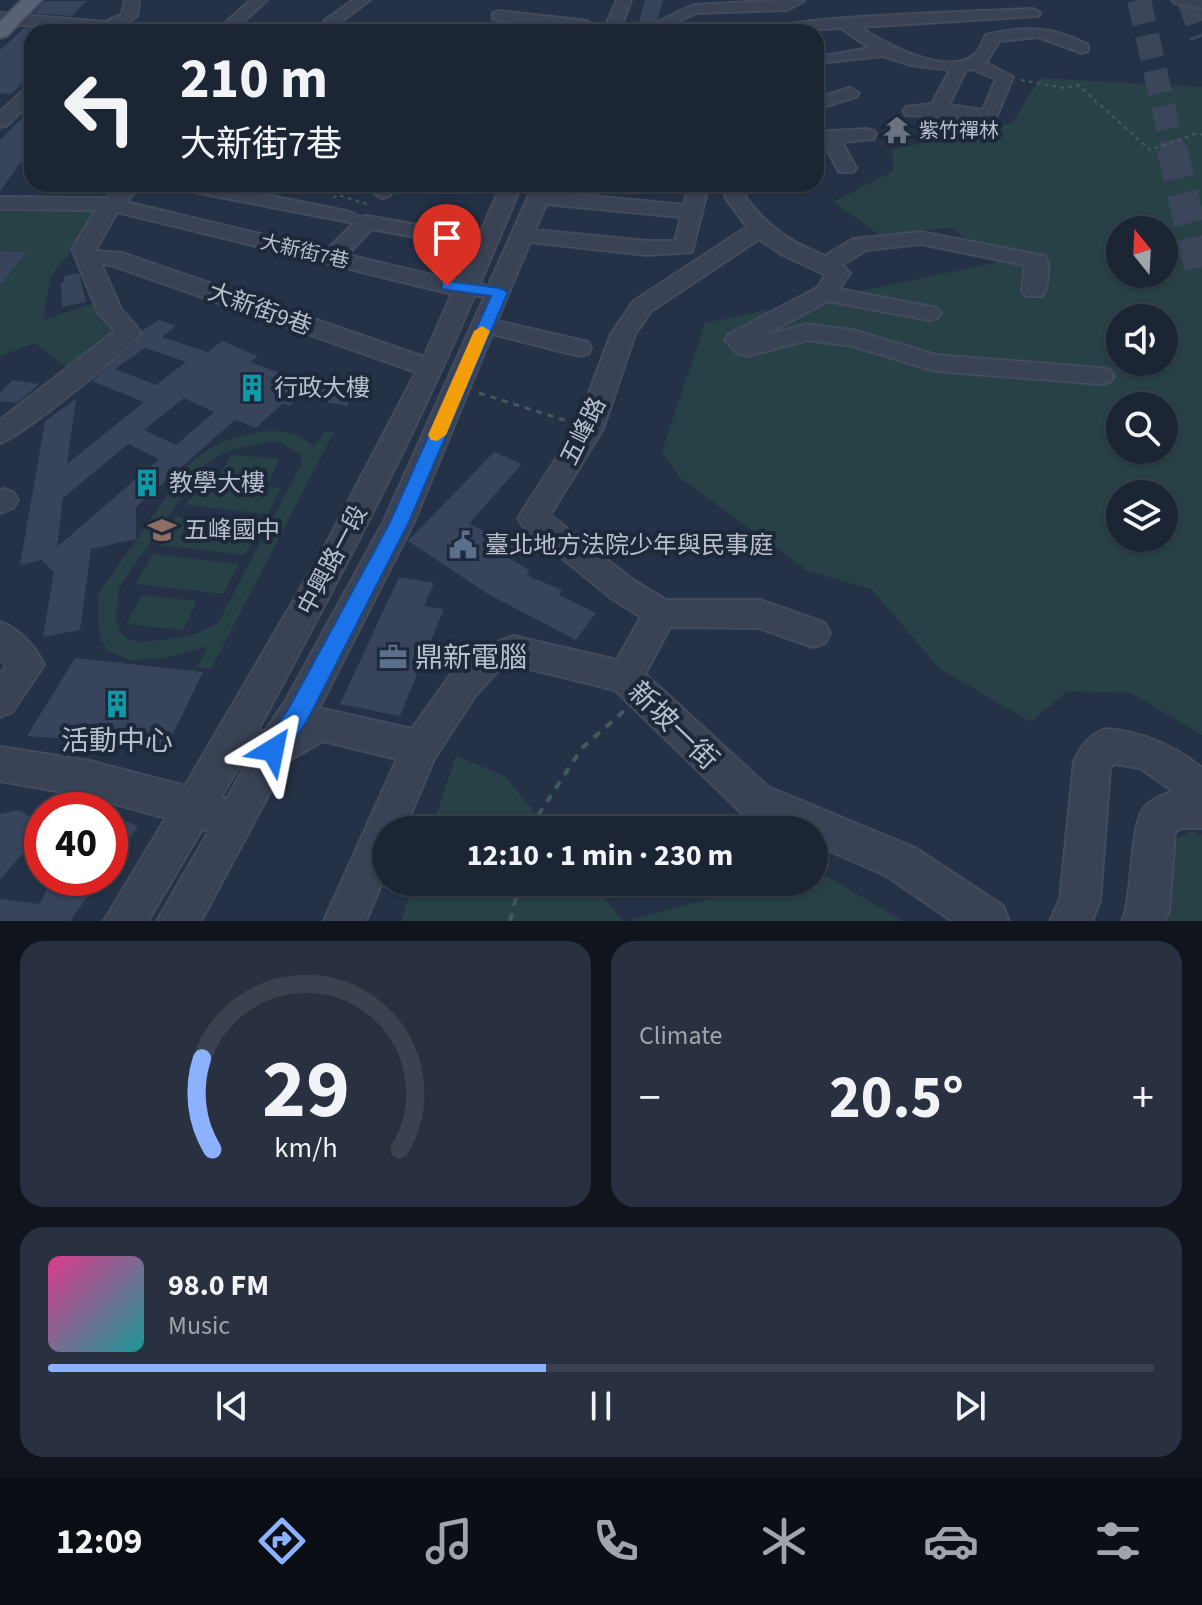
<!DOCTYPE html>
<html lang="en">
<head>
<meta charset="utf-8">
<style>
	body { margin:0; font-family:"Source Sans 3","Noto Sans TC",sans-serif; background:#293140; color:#f1f3f6; height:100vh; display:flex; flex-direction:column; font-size:30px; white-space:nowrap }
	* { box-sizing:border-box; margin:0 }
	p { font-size:26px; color:#a0a5ac }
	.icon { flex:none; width:44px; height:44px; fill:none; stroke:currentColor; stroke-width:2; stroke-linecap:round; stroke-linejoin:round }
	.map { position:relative; height:921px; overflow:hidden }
	.drawer { display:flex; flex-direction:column; gap:20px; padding:20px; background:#0f141d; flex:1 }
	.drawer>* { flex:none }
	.hud { position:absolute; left:24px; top:24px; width:800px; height:168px; border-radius:24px; box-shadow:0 2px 6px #0004,0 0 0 2px #3a424f; background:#1c2534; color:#f1f3f6; overflow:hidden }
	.needle { width:52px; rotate:342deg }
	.tools { position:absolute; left:1106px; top:216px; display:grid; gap:16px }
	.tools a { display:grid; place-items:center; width:72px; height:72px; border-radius:50%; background:#1c2534; box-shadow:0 2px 6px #0004,0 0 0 2px #3a424f; font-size:40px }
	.speed { position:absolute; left:24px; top:792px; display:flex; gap:16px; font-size:40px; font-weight:700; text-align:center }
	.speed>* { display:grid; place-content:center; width:104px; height:104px; border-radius:50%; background:#1c2534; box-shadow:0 2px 6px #0004,0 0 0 2px #3a424f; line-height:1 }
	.speed .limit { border:12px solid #d22; background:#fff; color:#111 }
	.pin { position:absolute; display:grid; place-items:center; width:68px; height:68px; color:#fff; margin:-82px -34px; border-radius:50% 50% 50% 0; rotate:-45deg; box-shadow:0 0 8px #0007 }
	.pin .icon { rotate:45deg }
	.me { position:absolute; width:88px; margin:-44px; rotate:35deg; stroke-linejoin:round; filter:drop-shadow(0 0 6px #0008) }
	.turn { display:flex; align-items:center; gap:28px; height:168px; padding:0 24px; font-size:36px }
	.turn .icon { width:104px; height:104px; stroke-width:2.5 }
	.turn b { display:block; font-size:56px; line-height:68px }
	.big { font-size:60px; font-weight:700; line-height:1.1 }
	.drawer .tile { flex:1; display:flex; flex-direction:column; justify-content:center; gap:12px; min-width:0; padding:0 28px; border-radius:24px; background:#293140 }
	.drawer .dial { align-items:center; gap:0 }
	.dial svg { height:208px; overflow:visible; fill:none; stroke:#3a424f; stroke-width:7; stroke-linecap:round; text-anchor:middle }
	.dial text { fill:#f1f3f6; stroke:none }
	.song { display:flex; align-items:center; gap:24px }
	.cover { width:96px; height:96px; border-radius:12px; background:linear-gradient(135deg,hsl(330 70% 55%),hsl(180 70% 35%)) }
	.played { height:8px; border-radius:4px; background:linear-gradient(90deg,#8cb1ff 45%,#3a424f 45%) }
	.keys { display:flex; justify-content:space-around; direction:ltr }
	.heat { display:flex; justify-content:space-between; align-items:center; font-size:44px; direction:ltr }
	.drawer .tiles { flex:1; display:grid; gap:20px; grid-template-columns:1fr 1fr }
	.tile:last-child { grid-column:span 2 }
	.trip { position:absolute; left:372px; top:816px; width:456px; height:80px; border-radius:40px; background:#1c2534; box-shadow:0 2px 6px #0004,0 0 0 2px #3a424f; font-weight:700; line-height:80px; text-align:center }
	.dock { display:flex; height:128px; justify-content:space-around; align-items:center; background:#0b0f15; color:#a0a5ac }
	.dock .icon { width:56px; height:56px }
	.dock .current { color:#8cb1ff }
	.dock b { font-size:36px; color:#f1f3f6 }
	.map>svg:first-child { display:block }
	.green { fill:#274147; fill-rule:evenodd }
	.building { fill:#37445c; fill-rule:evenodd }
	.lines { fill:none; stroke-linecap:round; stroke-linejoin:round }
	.highway-tunnel-far1 { stroke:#3b465a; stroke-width:24; stroke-dasharray:24 12; stroke-linecap:butt }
	.highway-tunnel { stroke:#3b465a; stroke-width:31; stroke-dasharray:31 15; stroke-linecap:butt }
	.minor-casing { stroke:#434c5e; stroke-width:4 }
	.major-casing { stroke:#434c5e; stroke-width:4 }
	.path-far2 { stroke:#415a5e; stroke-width:2; stroke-dasharray:4 4; stroke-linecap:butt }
	.path-far1 { stroke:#415a5e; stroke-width:3; stroke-dasharray:6 6; stroke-linecap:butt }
	.path { stroke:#415a5e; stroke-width:4; stroke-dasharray:8 8; stroke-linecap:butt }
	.minor { fill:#3a4355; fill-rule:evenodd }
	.major { fill:#586275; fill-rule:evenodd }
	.route { fill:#1a73e8; stroke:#114b97; stroke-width:2 }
	.slow { fill:#f59e0b }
	.labels { text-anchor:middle; stroke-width:8; stroke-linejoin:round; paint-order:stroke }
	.far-poi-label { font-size:20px; fill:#b8bfce; stroke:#1e283b; text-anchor:start }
	.far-street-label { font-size:20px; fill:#b8bfce; stroke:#1e283b }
	.street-label { font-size:24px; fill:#b8bfce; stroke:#1e283b }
	.poi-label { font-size:24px; fill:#b8bfce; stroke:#1e283b; text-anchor:start }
	.near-poi-label { font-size:28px; fill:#b8bfce; stroke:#1e283b; text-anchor:start }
	.near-street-label { font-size:28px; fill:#b8bfce; stroke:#1e283b }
</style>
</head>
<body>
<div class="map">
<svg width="1202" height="921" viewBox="0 0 1202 921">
	<rect width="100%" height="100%" fill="#253146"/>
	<!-- green -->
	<path class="green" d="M1040 78 1202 87V735L1131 693 1067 691 1031 722 940 669 871 589 808 571 679 477 662 451 705 323 995 263 952 228 878 234 833 202 893 171 892 150 1012 123ZM1120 230H1164V274H1120ZM1120 318H1164V362H1120ZM1120 406H1164V450H1120ZM1120 494H1164V538H1120Z
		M0 204 105 208 51 276 43 320 95 303 116 336 69 369 35 343 0 356Z
		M272 431C287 431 304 435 314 448L324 432H334L211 669 197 667 208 646 166 658 130 660 108 651 101 640 98 623V594L190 463C213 442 242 433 272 431ZM270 441 281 443 300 454 302 463 218 623 195 634 169 639 142 642 128 639 121 634 116 618 119 588 204 465 228 451Z
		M231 455 279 459 269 481 219 477Z
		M201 480 281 488 268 514 186 505Z
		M176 517 260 526 245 555 160 545Z
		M153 554 239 564 223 594 135 584Z
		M142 595 197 601 183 630 126 624Z
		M456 756 505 776 549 830H431Z
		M1192 831 1202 835V921H1163L1172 886V841Z
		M816 870 903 921H627L772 882H814Z
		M414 882H592L623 921H401Z"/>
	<!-- building -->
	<path class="building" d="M645 0H663L654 32H636Z
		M44 1H86L72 16 34 13Z
		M24 28 32 29V74L11 94 0 93V50Z
		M32 114 31 158 19 164 0 192V140L19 121Z
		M0 251 27 252 0 285Z
		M79 273 86 302 62 307 61 283 64 282V276Z
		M159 320 176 326 162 337 208 352 222 341 258 356 250 362 350 397 347 406 299 397 289 406 283 403 256 428 235 420 136 507V539L91 549 80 630 43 637 54 572 42 560 20 565 45 421 76 399 67 464 144 402 92 381 134 344 143 330ZM145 348 186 362 156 385 115 369ZM184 398 214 412 176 445 144 430ZM128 444 159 459 57 547 63 498Z
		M12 380 39 384 17 403 0 401V393Z
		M494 452 522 464 469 524 522 550 512 560 530 570 526 575 562 590 559 595 596 613 576 640 488 594 408 541Z
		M399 577 434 583 424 606 444 609 400 716 340 704Z
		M75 658 203 672 167 746 27 736Z
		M19 810 36 820 40 833 0 880V814Z
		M110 815 138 826 110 865Z
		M52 878H101L70 921H0V899L40 904Z"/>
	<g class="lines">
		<!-- highway-tunnel-far1 -->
		<path class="highway-tunnel-far1" d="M1139 0 1173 150
			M1189 0 1202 37"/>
		<!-- highway-tunnel -->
		<path class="highway-tunnel" d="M1172 148 1202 279"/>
		<defs>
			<path id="minor" d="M125 0H139L137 16 126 24 188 27 196 32H98L0 23V13L105 22 122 14Z
				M251 0H267L232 32H215Z
				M353 0H370L334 27H324V21Z
				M617 0H631L619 32H603Z
				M788 0 804 1 787 10 696 13 666 27 658 22 693 5Z
				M1172 0H1202V8L1174 3Z
				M1033 9 1040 13 1038 16 860 27C884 44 945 76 973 56 981 51 982 42 986 35 1024 26 1053 26 1088 45V51L1082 53 1038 37 999 41 986 63 1013 77 995 120 906 115 903 111 906 107 932 104 950 70 911 65 883 56 818 63V57L870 48 841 28 759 32C778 16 993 11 1033 9ZM972 69 996 79 983 110 949 105 966 70Z
				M498 11 587 21 595 26 587 31 493 19V13Z
				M32 87V101L6 126 0 127V112L26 88Z
				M850 88 859 93 856 97 816 109V98Z
				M867 129 874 131 876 135 874 139 842 142 856 168 853 172H839L824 143 816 144V132Z
				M121 184H143L126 202 327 250 354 223 183 190 173 184H213L350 212 360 217 367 216 479 236 502 184H522L480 283 488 287 534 184H554L551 192 684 205 689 184H709L692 252 647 255 530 242 497 321 588 342 591 348 588 354 579 356 492 334 413 524 319 708 412 729 451 674 473 652 513 636 617 660 641 617 611 598 523 526 518 518 576 428 611 334 634 301 747 227 725 197 730 184H750L745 197C770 229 787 240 825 256L853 239 921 232 1045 256C1051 265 1048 287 1042 296H1026L1022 291 1025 265 921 244 866 250 842 265 850 273 839 289 937 308 941 313 937 318 929 320 828 301 763 336 808 324 856 331 936 355 1101 368 1110 370 1114 376 1110 382 1101 384 935 371 853 346 808 340 747 356 738 354 725 340 728 335 817 288 826 275 783 255 759 239 651 311 635 334 603 429 550 515 633 580 666 600H760L825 623 830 633 825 643 813 647 759 628 670 627 645 674 768 787 915 848 1003 906 1009 921H952L887 876 814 844V830H781L742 813 615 690 514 665 497 672 475 696 434 759 404 830H386V873L366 921H324L397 759 323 741 286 762 201 921H157L209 831 202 829 148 921H104L166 818 90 797 0 781V747L90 761 185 786 321 554 416 372 111 265 101 264 121 309 141 332C129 350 20 437 0 443V420L115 331 98 312 72 249 96 210 0 209V197L107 198ZM546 204 681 217 675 241H647L535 230ZM117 212 452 294 424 357 122 253 95 251ZM372 229 473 248 458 281 347 255ZM474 296H485L383 523 285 702 265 731 258 730C334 588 411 445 474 296ZM242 761 247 762 227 799 221 797Z
				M378 184H399L389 196 382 198 372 192Z
				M3 489 13 492 18 500 13 508 0 513V490Z
				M0 622C18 628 36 647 44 665L12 712 0 717V674L6 666 0 659Z
				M1106 729C1143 732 1173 745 1202 768V828H1181L1175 832 1169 911 1164 921H1122C1134 894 1129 824 1145 807 1152 799 1163 795 1173 791L1140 768 1114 764 1110 768 1100 901 1092 921H1050L1060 899 1074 762C1081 746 1089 735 1106 729Z"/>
			<path id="major" d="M22 0H42L7 36 0 38V21Z"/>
		</defs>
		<!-- minor casing -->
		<use href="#minor" class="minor-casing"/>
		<!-- major casing -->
		<use href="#major" class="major-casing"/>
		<!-- path-far2 -->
		<path class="path-far2" d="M1021 80 1064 88 1078 85 1150 150 1198 133 1202 135
			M333 198 338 195 370 205"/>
		<!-- path-far1 -->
		<path class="path-far1" d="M479 393 567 421"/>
		<!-- path -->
		<path class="path" d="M533 830 535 820 582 748 624 711
			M510 921 520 882"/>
		<!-- minor -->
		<use href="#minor" class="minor"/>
		<!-- major -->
		<use href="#major" class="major"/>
	</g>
	<!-- route -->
	<path class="route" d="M447 281 500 288 508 292 408 524 307 721 281 758 273 761 264 758 261 750 290 706 389 524 491 296 442 289V282Z"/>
	<!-- slow -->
	<path class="slow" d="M482 326 490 331 446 435 437 441 431 440 428 435 474 331Z"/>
	<!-- icons -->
	<defs>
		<symbol id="temple-bare" viewBox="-9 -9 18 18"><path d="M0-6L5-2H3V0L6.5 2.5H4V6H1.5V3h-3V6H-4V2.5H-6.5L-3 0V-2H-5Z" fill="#6b7280" stroke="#1e283b" stroke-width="2.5" paint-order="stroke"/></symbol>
		<symbol id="building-bare" viewBox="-9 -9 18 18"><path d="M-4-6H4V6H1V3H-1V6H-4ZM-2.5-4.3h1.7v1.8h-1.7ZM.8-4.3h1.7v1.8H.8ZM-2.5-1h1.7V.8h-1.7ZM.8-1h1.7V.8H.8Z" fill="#0f9aa8" stroke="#1e283b" stroke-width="2.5" paint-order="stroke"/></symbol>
		<symbol id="school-bare" viewBox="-9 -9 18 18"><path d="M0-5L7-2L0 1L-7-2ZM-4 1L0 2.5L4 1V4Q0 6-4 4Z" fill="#8d6e63" stroke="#1e283b" stroke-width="2.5" paint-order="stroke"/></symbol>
		<symbol id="civic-bare" viewBox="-9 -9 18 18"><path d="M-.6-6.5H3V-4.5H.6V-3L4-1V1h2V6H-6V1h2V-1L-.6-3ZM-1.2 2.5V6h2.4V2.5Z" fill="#5c6f8a" stroke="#1e283b" stroke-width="2.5" paint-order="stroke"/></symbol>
		<symbol id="office-bare" viewBox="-9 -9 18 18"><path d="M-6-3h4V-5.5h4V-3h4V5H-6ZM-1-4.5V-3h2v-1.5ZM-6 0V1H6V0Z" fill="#5c6f8a" stroke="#1e283b" stroke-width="2.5" paint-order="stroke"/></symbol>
	</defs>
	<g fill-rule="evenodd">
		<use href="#temple-bare" x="877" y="110" width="40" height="40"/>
		<use href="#building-bare" x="232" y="368" width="40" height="40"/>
		<use href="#building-bare" x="127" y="463" width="40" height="40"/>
		<use href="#school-bare" x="142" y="510" width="40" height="40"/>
		<use href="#civic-bare" x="443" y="525" width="40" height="40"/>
		<use href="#office-bare" x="373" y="637" width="40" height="40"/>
		<use href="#building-bare" x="97" y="684" width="40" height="40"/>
	</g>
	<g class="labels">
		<!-- far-poi labels -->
		<g class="far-poi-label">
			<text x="919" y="137">紫竹禪林</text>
		</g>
		<!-- far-street labels -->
		<g class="far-street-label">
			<text transform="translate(305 251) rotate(13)" y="7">大新街7巷</text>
		</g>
		<!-- street labels -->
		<g class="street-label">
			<text transform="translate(260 309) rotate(20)" y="8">大新街9巷</text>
			<text transform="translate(583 431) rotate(-64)" y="8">五峰路</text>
			<text transform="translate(332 560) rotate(-62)" y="8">中興路一段</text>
		</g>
		<!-- poi labels -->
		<g class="poi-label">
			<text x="274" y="396">行政大樓</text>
			<text x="169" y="491">教學大樓</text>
			<text x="184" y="538">五峰國中</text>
			<text x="485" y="553">臺北地方法院少年與民事庭</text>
		</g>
		<!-- near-poi labels -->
		<g class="near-poi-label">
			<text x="415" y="667">鼎新電腦</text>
			<text x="117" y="750" text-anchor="middle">活動中心</text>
		</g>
		<!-- near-street labels -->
		<g class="near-street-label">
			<text transform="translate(674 725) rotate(44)" y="10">新坡一街</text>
		</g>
	</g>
</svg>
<div class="tools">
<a><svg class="needle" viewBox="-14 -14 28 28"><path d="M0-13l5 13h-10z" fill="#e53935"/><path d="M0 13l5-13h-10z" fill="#a0a5ac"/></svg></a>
<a><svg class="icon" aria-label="sound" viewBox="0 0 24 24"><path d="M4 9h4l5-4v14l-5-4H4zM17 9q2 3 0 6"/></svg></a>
<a><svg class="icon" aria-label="search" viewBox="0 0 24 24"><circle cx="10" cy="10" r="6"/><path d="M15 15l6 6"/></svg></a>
<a><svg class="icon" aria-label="layers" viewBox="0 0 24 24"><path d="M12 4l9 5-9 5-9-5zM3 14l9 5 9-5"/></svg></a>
</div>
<div class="speed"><div class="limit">40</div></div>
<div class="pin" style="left:447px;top:286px;background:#d93025"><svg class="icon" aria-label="arrive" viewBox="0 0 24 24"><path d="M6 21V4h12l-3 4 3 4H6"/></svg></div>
<svg class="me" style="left:273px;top:750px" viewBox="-20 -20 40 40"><path d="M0-17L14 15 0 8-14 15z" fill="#1a73e8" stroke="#fff" stroke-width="4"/></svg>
<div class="trip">12:10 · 1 min · 230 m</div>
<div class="hud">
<div class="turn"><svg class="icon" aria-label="left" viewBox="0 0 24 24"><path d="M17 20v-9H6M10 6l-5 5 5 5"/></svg><div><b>210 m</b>大新街7巷</div></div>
</div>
</div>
<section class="drawer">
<div class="tiles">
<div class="tile dial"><svg viewBox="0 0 100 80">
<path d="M14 69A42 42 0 1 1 86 69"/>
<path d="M14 69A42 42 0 0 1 10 34" stroke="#8cb1ff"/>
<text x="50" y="56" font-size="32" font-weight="700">29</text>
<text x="50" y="72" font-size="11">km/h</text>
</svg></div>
<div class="tile"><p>Climate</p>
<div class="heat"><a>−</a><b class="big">20.5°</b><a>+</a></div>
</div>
<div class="tile">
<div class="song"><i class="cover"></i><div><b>98.0 FM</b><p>Music</p></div></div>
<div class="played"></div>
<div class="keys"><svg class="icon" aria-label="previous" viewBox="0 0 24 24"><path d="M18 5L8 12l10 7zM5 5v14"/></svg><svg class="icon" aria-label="pause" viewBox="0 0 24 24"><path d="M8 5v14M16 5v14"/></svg><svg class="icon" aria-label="next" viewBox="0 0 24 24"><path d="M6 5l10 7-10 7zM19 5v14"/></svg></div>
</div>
</div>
</section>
<nav class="dock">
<b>12:09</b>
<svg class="icon current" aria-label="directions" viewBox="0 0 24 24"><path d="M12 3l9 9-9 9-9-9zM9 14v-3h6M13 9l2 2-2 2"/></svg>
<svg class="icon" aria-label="music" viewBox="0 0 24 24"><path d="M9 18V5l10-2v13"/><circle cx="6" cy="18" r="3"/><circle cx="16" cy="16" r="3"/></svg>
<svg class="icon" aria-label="phone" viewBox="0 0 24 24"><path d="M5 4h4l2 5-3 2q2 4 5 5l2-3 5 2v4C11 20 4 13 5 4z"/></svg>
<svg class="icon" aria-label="climate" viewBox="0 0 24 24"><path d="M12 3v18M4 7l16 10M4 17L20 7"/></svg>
<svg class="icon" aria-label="car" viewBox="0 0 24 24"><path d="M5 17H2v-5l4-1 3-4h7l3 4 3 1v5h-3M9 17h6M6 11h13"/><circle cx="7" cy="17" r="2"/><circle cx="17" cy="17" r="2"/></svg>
<svg class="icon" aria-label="filters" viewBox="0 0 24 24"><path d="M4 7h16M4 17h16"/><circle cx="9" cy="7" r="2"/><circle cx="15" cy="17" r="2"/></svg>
</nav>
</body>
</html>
